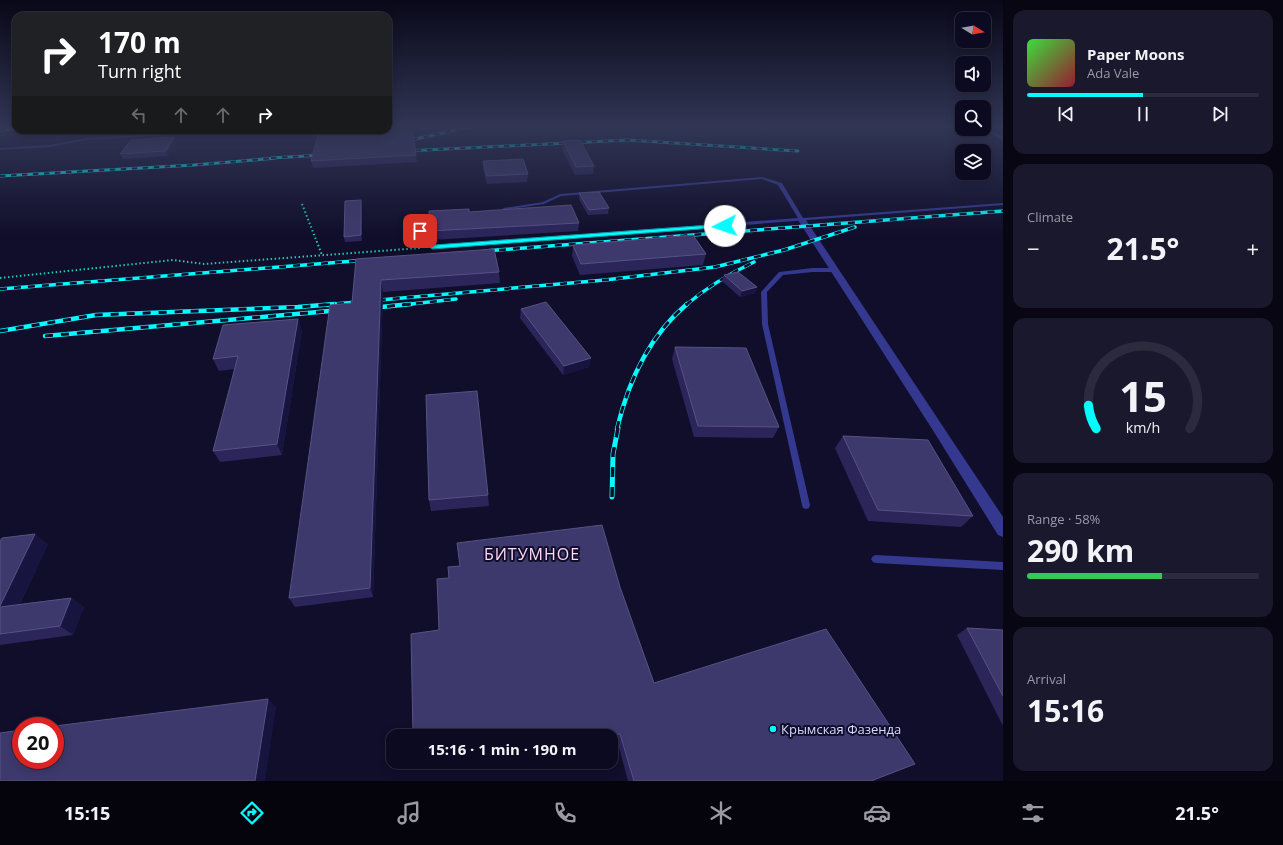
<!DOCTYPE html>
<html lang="en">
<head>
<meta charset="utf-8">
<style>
	body { margin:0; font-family:"Open Sans",sans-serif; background:#1a182d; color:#f1f3f6; height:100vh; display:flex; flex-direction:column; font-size:15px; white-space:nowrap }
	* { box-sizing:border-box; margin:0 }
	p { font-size:13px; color:#9a9aa5 }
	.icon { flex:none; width:22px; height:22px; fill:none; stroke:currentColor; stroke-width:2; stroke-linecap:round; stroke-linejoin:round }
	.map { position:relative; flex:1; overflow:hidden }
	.details { display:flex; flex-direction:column; gap:10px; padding:10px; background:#070612; width:280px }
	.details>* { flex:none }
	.top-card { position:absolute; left:12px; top:12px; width:380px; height:122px; border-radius:12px; box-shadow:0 2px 10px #0003,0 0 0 1px #2c2b3e; background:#202124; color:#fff; overflow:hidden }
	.needle { width:26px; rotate:101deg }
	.buttons { position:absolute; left:955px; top:12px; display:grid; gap:8px }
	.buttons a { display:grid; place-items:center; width:36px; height:36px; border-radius:8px; background:#0c0a20; box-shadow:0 2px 10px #0003,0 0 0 1px #2c2b3e; font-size:20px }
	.speed { position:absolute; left:12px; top:717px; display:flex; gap:8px; font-size:20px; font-weight:700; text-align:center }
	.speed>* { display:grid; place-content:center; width:52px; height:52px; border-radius:50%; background:#0c0a20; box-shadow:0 2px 10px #0003,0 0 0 1px #2c2b3e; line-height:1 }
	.speed .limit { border:6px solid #d22; background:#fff; color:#111 }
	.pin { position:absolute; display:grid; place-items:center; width:34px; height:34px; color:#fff; margin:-17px; border-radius:8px; box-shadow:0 2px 6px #0006 }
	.me { position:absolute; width:44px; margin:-22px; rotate:266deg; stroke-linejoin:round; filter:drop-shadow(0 0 3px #0008) }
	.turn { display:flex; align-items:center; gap:14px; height:84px; padding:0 20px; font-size:18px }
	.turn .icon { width:52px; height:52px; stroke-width:2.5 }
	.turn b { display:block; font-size:28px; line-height:34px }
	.lanes { display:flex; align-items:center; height:38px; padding:0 20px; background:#0003; justify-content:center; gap:20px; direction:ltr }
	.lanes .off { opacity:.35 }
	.big { font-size:30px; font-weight:700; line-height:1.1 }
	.details .card { flex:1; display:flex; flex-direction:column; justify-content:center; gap:6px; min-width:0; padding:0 14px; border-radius:12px; background:#1a182d }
	.details .dial { align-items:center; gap:0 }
	.dial svg { height:104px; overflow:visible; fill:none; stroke:#2c2b3e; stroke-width:7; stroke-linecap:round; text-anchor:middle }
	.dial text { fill:#f1f3f6; stroke:none }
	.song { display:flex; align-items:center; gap:12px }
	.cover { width:48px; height:48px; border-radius:6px; background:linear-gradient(135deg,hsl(120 70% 55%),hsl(350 70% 35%)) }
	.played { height:4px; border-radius:2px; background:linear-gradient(90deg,#04fbff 50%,#2c2b3e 50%) }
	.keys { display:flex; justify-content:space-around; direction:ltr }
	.heat { display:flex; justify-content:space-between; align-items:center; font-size:22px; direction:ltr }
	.charge { height:6px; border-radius:3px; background:linear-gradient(90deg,#34c759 58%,#2c2b3e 0) }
	.trip { position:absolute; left:386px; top:729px; width:232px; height:40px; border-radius:12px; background:#0c0a20; box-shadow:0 2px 10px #0003,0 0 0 1px #2c2b3e; font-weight:700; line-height:40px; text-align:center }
	.tabs { display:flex; height:64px; justify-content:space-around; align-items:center; background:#05040d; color:#9a9aa5 }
	.tabs .icon { width:28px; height:28px }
	.tabs .current { color:#04fbff }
	.tabs b { font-size:18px; color:#f1f3f6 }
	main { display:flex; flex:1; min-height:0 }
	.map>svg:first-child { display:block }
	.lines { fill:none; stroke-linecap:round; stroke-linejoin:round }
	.path-far1 { stroke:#23c9b0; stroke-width:1.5; stroke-dasharray:1 2; stroke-linecap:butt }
	.path { stroke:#23c9b0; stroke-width:2; stroke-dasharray:1.5 2.5; stroke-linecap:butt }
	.lane { fill:#34388f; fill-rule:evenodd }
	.street { fill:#34388f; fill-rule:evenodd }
	.rail-far3-casing { stroke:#04fbff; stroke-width:3 }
	.rail-far2-casing { stroke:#04fbff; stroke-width:3.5 }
	.rail-far1-casing { stroke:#04fbff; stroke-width:4.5 }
	.rail-casing { stroke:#04fbff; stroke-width:5 }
	.rail-far3 { stroke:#100e2b; stroke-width:2; stroke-dasharray:5.5; stroke-linecap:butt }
	.rail-far2 { stroke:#100e2b; stroke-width:2.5; stroke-dasharray:7; stroke-linecap:butt }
	.rail-far1 { stroke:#100e2b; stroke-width:3; stroke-dasharray:8; stroke-linecap:butt }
	.rail { stroke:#100e2b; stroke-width:3.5; stroke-dasharray:10; stroke-linecap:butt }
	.wall { fill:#2b255a }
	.shaded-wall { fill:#181440 }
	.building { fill:#3e396c; stroke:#565283 }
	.route { fill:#04fbff; stroke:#03a3a6 }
	.poi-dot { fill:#04fbff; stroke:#100e2b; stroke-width:1.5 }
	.labels { text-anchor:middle; stroke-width:4; stroke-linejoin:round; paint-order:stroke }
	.near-poi-label { font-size:13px; fill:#d9d8ff; stroke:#100e2b; text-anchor:start }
	.near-quarter-label { font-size:16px; letter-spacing:1px; fill:#ffdaf5; stroke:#100e2b }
</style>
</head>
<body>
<main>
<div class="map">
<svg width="1003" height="781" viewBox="0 0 1003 781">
	<rect width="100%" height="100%" fill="#100e2b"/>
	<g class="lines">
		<!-- path-far1 -->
		<path class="path-far1" d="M302 204 303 205"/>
		<!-- path -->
		<path class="path" d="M302 204 322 255
			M0 278 173 260 204 264 420 248"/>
		<!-- lane -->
		<path class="lane" d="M1000 126H1003V127L992 130 1003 137V140L993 135 987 130Z
			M221 130H243L241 131 87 140 50 147 0 150V148L50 145 87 138Z
			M762 177 782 183 803 218 1003 203V205L432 249 423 241 413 223 417 222 427 239 433 245 798 218 778 185 762 179 561 196 544 204 504 210 502 209 504 208 543 202 560 194Z
			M813 268H835L838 270 835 272H813L783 275 767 292 768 324 810 505 809 508 806 509 803 508 802 505 762 324 761 292 779 272Z
			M876 555 1003 562V570L876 563 873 562 871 559 873 556Z"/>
		<!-- street -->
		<path class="street" d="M802 217 806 220 1003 517V537L998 535 934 432 798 220Z"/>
		<defs>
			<path id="rail-far3" d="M0 130 16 129
				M402 142 473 126
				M405 151 628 140 798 151
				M271 158 323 155
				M0 176 194 165 276 158"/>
			<path id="rail-far2" d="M485 251 1003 211
				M0 289 367 260
				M323 305 605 280 715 267 784 250 855 227
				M402 305 456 299
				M686 305C707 287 729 274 754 262"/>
			<path id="rail-far1" d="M371 308 411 304
				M0 331 96 315 298 307 335 304
				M45 336 341 310
				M617 429C628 382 649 336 687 304"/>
			<path id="rail" d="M612 497 613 454 618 428"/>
		</defs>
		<!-- rail-far3 casing -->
		<use href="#rail-far3" class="rail-far3-casing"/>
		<!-- rail-far2 casing -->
		<use href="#rail-far2" class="rail-far2-casing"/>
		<!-- rail-far1 casing -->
		<use href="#rail-far1" class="rail-far1-casing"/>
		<!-- rail casing -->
		<use href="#rail" class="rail-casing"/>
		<!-- rail-far3 -->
		<use href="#rail-far3" class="rail-far3"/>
		<!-- rail-far2 -->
		<use href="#rail-far2" class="rail-far2"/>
		<!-- rail-far1 -->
		<use href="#rail-far1" class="rail-far1"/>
		<!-- rail -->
		<use href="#rail" class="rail"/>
	</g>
	<!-- wall -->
	<path class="wall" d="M412 126 417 162 313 168 311 161Z
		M174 137 176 142 168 156 123 159 120 154Z
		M563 141 594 166 593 174 575 175 562 149Z
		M483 161 528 174 527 182 487 184 483 169Z
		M579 193 609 208 608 214 588 215 579 199Z
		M362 206V241L345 242 344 237Z
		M469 212 579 223 578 231 431 240 430 231Z
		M573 245 706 254 703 265 580 275 572 256Z
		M356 259 499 272 500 283 383 292 373 597 295 607 289 598 352 303Z
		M724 275 755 293 740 297 722 281Z
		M521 309 591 358 589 367 563 375 520 318Z
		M302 330 282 455 220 462 213 451 235 369 219 371 213 359Z
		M675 347 779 427 773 438 694 437 672 359Z
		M843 436 973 516 961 527 868 521 835 448Z
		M488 495 489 506 431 511 429 500Z
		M0 541 48 544 20 604 71 598 84 607 73 635 0 645Z
		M620 587 654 683 871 781H628L617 740H611V736H413L439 630Z
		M967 628 1003 630V726L957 635Z
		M415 762H436L416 764Z"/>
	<!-- shaded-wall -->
	<path class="shaded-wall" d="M174 137 176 142 168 156 166 151Z
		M361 200 362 206V241L361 235Z
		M381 280 383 292 373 597 370 588Z
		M757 287 755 293 740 297 742 291Z
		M298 319 302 330 282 455 277 444Z
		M591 358 589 367 563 375 564 366Z
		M35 534 48 544 14 616 0 607V606Z
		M71 598 84 607 73 635 60 626Z
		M268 699 276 707 265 781H255Z"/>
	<!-- building -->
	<path class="building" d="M388 126H412L416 155 311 161 319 130H388Z
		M174 137 166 151 120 154 131 140Z
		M580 140 594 166 576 167 563 141Z
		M523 159 528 174 487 176 483 161Z
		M599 192 609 208 589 210 579 193Z
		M361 200V235L344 237 345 201Z
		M571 205 579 223 430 231 429 211 469 209V212Z
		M693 235 706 254 581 264 573 245Z
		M494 249 499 272 381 280 370 588 289 598 330 305 352 303 356 259Z
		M738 272 757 287 742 291 724 275Z
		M546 302 591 358 564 366 521 309Z
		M298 319 277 444 213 451 238 356 213 359 223 325Z
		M675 347 746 348 779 427 698 426Z
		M477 391 488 495 429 500 426 395Z
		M843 436 928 440 973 516 878 510Z
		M602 525 620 587 654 683 826 629 915 764 871 781H634L620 734 601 736H413L411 634 439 630 437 579 449 578 448 567 460 566 457 543Z
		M35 534 0 606V541L2 538Z
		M71 598 60 626 0 634V607Z
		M967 628 1003 630V696Z
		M268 699 255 781H0V733L21 730V760H55V726Z"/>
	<!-- sky -->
	<linearGradient id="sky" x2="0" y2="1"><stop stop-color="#090818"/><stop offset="0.54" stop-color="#313655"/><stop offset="1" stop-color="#313655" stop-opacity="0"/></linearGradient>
	<rect width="1003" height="235" fill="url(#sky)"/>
	<!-- route -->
	<path class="route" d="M725 224 728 226 727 227 432 249 422 241 416 231 422 230 434 245Z"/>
	<!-- markers -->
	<circle class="poi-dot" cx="773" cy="729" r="4"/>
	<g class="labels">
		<!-- near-poi labels -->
		<g class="near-poi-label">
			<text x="781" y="734">Крымская Фазенда</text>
		</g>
		<!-- near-quarter labels -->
		<g class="near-quarter-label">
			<text x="532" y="560">БИТУМНОЕ</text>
		</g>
	</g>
</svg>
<div class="buttons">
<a><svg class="needle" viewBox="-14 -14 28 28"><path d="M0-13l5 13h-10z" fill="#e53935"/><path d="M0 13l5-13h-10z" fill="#9a9aa5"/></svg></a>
<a><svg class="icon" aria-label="sound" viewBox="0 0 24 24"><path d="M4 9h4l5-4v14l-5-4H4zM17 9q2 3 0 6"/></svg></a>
<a><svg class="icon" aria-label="search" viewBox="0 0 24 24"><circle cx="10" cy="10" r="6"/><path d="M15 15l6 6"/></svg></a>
<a><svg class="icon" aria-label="layers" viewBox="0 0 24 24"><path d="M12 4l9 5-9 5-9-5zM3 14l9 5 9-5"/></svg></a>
</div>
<div class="speed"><div class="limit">20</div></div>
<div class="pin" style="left:420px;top:231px;background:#d93025"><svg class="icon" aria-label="arrive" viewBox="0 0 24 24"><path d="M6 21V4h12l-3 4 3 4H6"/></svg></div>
<svg class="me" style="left:725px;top:226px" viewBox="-20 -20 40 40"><circle r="19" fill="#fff"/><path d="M0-13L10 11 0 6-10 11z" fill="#04fbff"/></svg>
<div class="trip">15:16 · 1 min · 190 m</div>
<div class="top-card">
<div class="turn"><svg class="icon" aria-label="right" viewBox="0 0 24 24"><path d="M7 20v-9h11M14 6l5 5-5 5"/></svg><div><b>170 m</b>Turn right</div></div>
<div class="lanes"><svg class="icon off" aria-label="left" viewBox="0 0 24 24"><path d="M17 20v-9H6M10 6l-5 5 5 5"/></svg><svg class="icon off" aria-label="ahead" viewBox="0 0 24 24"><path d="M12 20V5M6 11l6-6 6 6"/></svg><svg class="icon off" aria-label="ahead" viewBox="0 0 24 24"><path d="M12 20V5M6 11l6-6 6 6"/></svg><svg class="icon" aria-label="right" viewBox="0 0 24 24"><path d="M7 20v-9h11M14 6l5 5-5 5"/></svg></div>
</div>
</div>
<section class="details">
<div class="card">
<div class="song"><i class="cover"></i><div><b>Paper Moons</b><p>Ada Vale</p></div></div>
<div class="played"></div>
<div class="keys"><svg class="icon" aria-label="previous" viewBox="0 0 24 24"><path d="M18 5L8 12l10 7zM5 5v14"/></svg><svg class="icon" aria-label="pause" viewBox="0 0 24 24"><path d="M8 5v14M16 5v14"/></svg><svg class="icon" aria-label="next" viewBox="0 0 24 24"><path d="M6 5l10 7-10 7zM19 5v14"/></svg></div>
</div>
<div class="card"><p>Climate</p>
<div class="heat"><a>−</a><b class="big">21.5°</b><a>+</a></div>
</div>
<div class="card dial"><svg viewBox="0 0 100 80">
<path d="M14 69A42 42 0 1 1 86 69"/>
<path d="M14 69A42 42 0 0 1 8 51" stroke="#04fbff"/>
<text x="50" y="56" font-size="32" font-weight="700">15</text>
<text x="50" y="72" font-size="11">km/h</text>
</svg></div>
<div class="card"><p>Range · 58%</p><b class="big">290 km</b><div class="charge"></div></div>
<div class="card"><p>Arrival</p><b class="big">15:16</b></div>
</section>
</main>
<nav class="tabs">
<b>15:15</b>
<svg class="icon current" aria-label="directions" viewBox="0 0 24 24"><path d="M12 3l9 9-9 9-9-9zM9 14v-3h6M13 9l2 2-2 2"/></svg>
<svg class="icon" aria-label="music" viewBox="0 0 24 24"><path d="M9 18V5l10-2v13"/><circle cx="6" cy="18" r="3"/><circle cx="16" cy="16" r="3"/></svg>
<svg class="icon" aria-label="phone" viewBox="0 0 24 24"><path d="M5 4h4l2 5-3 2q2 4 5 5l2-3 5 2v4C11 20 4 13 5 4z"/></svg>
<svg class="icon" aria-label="climate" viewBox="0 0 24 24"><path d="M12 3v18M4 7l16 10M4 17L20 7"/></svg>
<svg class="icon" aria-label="car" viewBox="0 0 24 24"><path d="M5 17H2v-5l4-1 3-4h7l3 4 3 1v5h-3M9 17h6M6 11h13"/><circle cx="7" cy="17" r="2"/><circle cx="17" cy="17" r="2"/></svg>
<svg class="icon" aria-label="filters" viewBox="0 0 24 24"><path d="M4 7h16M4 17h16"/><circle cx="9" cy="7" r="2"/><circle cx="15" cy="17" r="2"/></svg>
<b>21.5°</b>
</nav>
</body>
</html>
